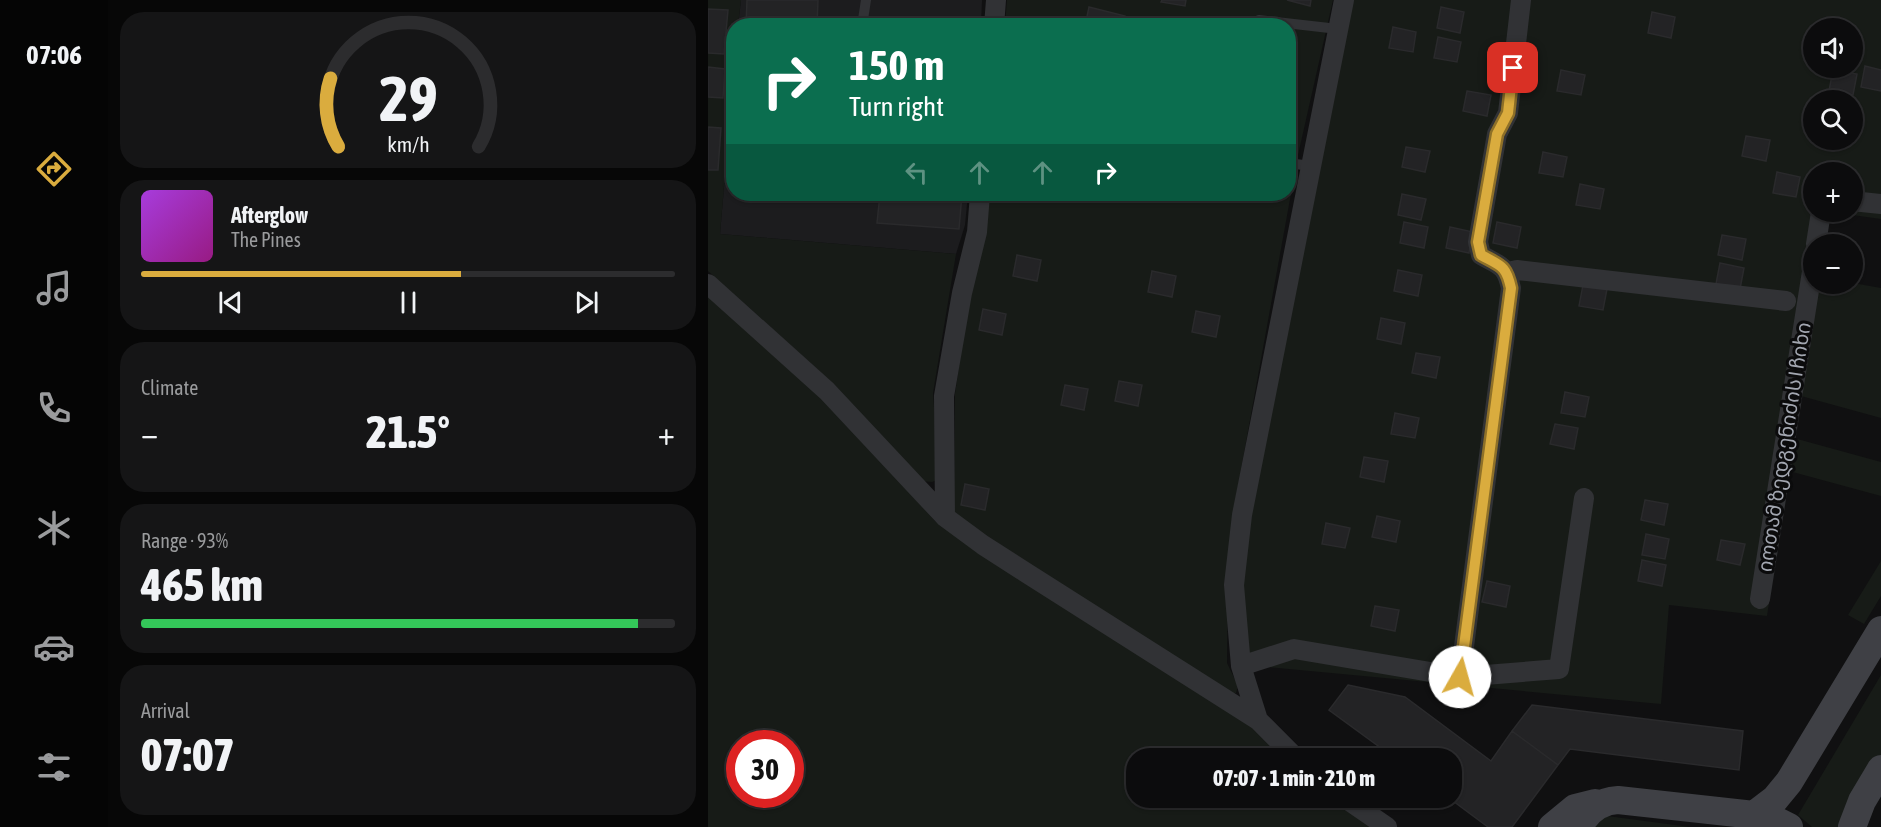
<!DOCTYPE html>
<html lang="en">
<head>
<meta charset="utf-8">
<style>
	body { margin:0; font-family:"Asap Condensed","Noto Sans Georgian",sans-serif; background:#151516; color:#f1f3f6; height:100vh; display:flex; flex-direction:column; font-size:22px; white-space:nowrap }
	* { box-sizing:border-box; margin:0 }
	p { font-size:20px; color:#9a9b9d }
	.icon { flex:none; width:33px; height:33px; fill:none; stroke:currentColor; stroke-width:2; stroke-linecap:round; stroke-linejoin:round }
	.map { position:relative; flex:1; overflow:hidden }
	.panel { display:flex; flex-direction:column; gap:12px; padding:12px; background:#070707; width:600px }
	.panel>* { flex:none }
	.banner { position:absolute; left:18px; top:18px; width:570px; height:183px; border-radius:24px; box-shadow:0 2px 4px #0004,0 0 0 2px #2c2c2e; background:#0b6e4f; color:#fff; overflow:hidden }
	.fabs { position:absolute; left:1095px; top:18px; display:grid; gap:12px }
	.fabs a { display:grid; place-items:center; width:60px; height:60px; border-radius:50%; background:#0c0c0d; box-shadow:0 2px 4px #0004,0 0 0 2px #2c2c2e; font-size:30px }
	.speed { position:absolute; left:18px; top:730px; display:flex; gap:12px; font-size:30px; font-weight:700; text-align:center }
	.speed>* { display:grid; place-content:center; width:78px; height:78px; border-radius:50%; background:#0c0c0d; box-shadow:0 2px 4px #0004,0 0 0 2px #2c2c2e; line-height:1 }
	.speed .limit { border:9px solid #d22; background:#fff; color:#111 }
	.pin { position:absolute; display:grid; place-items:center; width:51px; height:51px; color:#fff; margin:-26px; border-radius:12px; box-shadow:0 3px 9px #0006 }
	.me { position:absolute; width:66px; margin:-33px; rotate:7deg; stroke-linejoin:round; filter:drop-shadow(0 0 4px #0008) }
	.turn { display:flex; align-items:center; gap:21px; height:126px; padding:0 24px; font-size:27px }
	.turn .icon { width:78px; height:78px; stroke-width:2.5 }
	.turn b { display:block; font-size:42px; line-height:51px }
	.lanes { display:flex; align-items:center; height:57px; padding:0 24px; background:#0003; justify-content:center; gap:30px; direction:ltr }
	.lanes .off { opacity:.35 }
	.big { font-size:45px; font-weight:800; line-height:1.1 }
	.panel .tile { flex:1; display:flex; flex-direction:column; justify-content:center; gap:9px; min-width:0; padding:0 21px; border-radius:24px; background:#151516 }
	.panel .dial { align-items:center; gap:0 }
	.dial svg { height:156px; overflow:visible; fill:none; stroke:#2c2c2e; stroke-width:7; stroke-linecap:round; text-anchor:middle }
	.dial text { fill:#f1f3f6; stroke:none }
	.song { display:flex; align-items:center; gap:18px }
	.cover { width:72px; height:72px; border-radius:9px; background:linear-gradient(135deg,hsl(280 70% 55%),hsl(310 70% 35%)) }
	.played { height:6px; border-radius:3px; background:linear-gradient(90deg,#daac3e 60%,#2c2c2e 60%) }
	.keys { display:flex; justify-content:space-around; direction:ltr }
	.heat { display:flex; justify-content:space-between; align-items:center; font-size:33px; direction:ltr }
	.charge { height:9px; border-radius:4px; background:linear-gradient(90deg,#34c759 93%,#2c2c2e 0) }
	.trip { position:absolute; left:418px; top:748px; width:336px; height:60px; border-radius:24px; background:#0c0c0d; box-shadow:0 2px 4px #0004,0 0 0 2px #2c2c2e; font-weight:800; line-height:60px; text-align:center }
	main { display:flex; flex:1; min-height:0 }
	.tab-bar { display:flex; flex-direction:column; width:108px; justify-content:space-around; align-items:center; background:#050505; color:#9a9b9d }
	.tab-bar .icon { width:42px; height:42px }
	.tab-bar .selected { color:#daac3e }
	.tab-bar b { font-size:27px; color:#f1f3f6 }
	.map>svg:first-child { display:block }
	.built { fill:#1c1c1e }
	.green { fill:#171b17; fill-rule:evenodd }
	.building { fill:#232325; stroke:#2a2a2c; stroke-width:1.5 }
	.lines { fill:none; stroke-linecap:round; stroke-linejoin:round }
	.service { stroke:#313235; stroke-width:10 }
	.minor { stroke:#313235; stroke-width:20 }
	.secondary { stroke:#3f4045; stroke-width:28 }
	.route-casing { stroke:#8e7028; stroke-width:15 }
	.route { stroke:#daac3e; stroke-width:10 }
	.labels { text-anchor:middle; stroke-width:6; stroke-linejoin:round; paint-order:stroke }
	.street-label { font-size:20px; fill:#a2a6b0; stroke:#0b0b0c }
</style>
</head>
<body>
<main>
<nav class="tab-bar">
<b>07:06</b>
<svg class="icon selected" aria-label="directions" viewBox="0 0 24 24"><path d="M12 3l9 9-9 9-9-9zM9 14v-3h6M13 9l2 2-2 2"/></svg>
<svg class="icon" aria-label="music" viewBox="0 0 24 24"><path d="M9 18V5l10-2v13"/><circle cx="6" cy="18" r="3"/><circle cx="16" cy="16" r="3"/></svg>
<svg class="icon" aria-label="phone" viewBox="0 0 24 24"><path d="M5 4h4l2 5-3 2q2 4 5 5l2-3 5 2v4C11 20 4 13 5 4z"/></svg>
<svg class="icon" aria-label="climate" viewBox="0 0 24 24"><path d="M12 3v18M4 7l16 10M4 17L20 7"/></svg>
<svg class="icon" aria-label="car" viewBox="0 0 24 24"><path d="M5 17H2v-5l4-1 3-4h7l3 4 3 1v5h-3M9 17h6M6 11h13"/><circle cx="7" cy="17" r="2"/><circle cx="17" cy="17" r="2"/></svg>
<svg class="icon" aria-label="filters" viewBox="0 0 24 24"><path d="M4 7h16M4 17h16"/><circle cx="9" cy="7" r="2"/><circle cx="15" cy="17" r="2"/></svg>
</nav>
<section class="panel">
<div class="tile dial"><svg viewBox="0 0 100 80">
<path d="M14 69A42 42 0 1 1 86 69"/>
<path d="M14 69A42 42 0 0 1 10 34" stroke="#daac3e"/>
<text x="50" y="56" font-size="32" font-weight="700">29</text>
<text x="50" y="72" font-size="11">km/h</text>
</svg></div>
<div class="tile">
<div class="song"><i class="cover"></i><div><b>Afterglow</b><p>The Pines</p></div></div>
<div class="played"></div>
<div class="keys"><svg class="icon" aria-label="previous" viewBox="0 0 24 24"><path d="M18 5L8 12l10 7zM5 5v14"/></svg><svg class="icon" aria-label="pause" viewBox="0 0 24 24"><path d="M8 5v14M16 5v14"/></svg><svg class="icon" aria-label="next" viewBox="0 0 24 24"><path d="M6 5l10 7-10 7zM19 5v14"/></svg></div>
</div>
<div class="tile"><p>Climate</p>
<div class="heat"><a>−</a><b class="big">21.5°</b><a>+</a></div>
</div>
<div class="tile"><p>Range · 93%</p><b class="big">465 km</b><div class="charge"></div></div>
<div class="tile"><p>Arrival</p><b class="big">07:07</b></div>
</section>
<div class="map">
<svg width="1173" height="827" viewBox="0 0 1173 827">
	<rect width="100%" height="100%" fill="#101011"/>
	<!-- built -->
	<path class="built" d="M33 0H274L273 25 30 26Z
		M25 80 26 194H260L257 225 248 254 12 234Z"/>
	<!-- green -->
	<path class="green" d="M0 0H33L30 25 26 26 25 80 12 234 248 254 225 393 231 479 224 482 213 481 108 368 0 271Z
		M299 0H625L590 155 528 497 520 566 519 663 530 686 528 693 518 694 246 514 247 394 260 304 281 194H580V26L297 25Z
		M643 0H1173V219L1123 212H1144V172H1106V284L1145 283 1173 288V418L1093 396 1082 437 1173 462V496L1081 471 1059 616 961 605 953 704 538 665 534 587 541 525ZM1106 28H1144V68H1106ZM1106 100H1144V140H1106Z
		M0 292 119 401 227 521 532 715 577 759H429V798H627L667 827H0ZM32 744H82V795H32Z
		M1173 561V596L1156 624 1140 615Z
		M1173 675V761L1135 827H1104L1090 815Z
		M899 816 982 827H884Z"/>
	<!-- building -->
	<path class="building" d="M39 0H110L109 26H38Z
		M454 0H478L477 6 453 2Z
		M579 0H603L602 6Z
		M381 7 417 16 414 26H377Z
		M733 7 756 12 752 33 729 28Z
		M0 9 20 10 16 54 0 53Z
		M944 12 967 17 963 38 940 33Z
		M685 27 708 32 705 52 681 48Z
		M730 37 753 42 749 62 726 58Z
		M1144 44 1153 46 1149 66H1144Z
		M1157 66 1173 70V91L1153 87Z
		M0 67 17 69 15 98 0 97Z
		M853 70 877 75 873 95 849 91Z
		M1125 70 1149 74 1145 95 1121 91Z
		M759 91 783 95 779 116 755 111Z
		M0 127 13 128 10 170H0Z
		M1038 136 1062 140 1058 161 1034 156Z
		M698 147 722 151 717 172 694 167Z
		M835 152 859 157 855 177 831 173Z
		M1069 172 1092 177 1088 197 1065 193Z
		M872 184 896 189 892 209 868 205Z
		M172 194H254L251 229 169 223Z
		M694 194 718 199 713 220 690 215Z
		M696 222 720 227 716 248 692 243Z
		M789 222 813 227 809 248 785 243Z
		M742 227 765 232 761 253 738 248Z
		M1014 235 1038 239 1034 260 1010 255Z
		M309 255 333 260 329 281 305 276Z
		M1012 263 1036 268 1032 289 1008 284Z
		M690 270 714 275 710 296 686 291Z
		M444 271 468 276 464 297 440 292Z
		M875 285 899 289 895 310 871 306Z
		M275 309 298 314 294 335 271 330Z
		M488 311 512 316 508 337 484 332Z
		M673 318 697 323 693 344 669 339Z
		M708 353 732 357 728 378 704 373Z
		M411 381 434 385 430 406 407 401Z
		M357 385 380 389 376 410 353 405Z
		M857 392 881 397 877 417 853 413Z
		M687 413 711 418 707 438 683 434Z
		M847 424 870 428 866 449 842 444Z
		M656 457 680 461 676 482 652 477Z
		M257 484 281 489 277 510 253 505Z
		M937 500 960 504 956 525 933 520Z
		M669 516 692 521 688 542 664 537Z
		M618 523 642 528 637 548 614 544Z
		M938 534 961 539 957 559 934 555Z
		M1013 540 1037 544 1032 565 1009 560Z
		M934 560 958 565 954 586 930 581Z
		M779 581 802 586 798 607 774 602Z
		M667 606 691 610 687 631 663 626Z
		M640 685 697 697 783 761 804 731 850 765 804 827H780L741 798H744V759H688L621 710Z
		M824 705 1035 731 1031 770 862 749 850 765 804 731Z"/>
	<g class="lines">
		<!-- service -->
		<path class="service" d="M551 20 630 29
			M154 26 158 0
			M580 163 603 166"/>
		<!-- minor -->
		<path class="minor" d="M286 26 288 0
			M1144 201 1173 204
			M1108 244 1113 212
			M800 272 809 270 1078 301
			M0 284 119 391 237 517 275 545 317 572 550 720 589 759
			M237 517 236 396 254 293 269 232 272 194
			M1052 599 1106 259
			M533 666 586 649 752 677 851 669 876 498
			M752 677 803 288C798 265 793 266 773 255L770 242 789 134 800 113 813 0
			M550 720 533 666 526 585 534 515 636 0
			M637 798 679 827"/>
		<!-- secondary -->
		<path class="secondary" d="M1046 815 1067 799 1081 782 1173 630
			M844 827 867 808 887 803
			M871 827C879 811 892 801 910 800L1046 815 1067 820 1081 827
			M1144 827 1154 801 1173 769"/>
	</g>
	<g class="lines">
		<defs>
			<path id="route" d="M752 677 803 288C798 265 793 266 773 255L770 242 789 134 800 113 805 68"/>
		</defs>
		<!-- route casing -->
		<use href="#route" class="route-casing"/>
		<!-- route -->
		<use href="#route" class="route"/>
	</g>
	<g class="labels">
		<!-- street labels -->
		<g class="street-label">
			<text transform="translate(1076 447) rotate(-81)" y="7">იოთამ ზედგენიძის I ჩიხი</text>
		</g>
	</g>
</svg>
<div class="fabs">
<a><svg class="icon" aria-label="sound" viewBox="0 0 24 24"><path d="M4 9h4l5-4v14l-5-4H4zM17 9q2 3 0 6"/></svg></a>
<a><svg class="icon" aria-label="search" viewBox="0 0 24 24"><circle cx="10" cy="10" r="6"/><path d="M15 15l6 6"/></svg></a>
<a>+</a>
<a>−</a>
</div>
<div class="speed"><div class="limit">30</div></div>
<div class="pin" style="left:805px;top:68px;background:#d93025"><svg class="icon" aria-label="arrive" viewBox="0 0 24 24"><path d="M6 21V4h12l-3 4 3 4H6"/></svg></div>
<svg class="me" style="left:752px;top:677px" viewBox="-20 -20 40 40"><circle r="19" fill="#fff"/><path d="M0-13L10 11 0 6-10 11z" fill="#daac3e"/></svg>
<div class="trip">07:07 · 1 min · 210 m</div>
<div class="banner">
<div class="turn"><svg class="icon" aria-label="right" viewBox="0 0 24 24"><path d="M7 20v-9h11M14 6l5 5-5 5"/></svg><div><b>150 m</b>Turn right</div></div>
<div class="lanes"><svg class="icon off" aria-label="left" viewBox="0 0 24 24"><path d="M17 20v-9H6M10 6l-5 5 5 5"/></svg><svg class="icon off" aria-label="ahead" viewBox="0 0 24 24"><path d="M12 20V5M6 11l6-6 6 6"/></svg><svg class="icon off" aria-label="ahead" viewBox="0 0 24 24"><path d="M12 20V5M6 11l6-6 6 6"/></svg><svg class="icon" aria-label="right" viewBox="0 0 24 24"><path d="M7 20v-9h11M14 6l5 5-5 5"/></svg></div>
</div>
</div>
</main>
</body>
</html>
